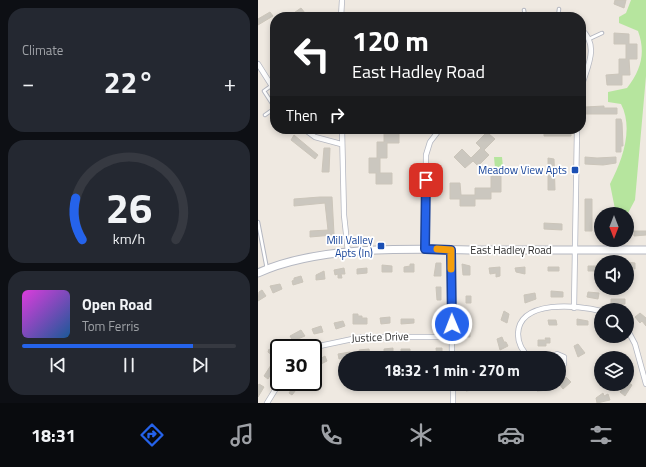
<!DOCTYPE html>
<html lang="en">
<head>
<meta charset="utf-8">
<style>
	body { margin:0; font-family:"Titillium Web",sans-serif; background:#242831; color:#f1f3f6; height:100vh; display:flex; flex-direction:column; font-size:15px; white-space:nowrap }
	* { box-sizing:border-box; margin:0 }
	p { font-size:13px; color:#9ea1a6 }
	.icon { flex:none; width:22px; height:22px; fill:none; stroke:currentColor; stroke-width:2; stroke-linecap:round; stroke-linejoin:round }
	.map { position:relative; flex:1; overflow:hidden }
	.details { display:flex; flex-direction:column; gap:8px; padding:8px; background:#0d0f14; width:258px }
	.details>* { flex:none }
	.guide { position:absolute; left:12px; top:12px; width:316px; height:122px; border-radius:16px; box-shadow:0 2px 6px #0003; background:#202124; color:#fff; overflow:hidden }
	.needle { width:26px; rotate:180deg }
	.fabs { position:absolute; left:336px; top:207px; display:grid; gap:8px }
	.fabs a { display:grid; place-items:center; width:40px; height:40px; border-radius:50%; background:#171b24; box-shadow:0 2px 6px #0003; font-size:20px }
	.speed { position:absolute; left:12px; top:339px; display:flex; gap:8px; font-size:20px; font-weight:700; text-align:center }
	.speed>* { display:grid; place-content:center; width:52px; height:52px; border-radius:50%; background:#171b24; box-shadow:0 2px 6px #0003; line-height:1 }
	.speed .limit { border:2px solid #111; border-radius:6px; background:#fff; color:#111 }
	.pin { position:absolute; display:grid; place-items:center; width:34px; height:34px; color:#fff; margin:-17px; border-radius:8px; box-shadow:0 2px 6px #0006 }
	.me { position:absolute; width:44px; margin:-22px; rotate:359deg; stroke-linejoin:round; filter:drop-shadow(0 0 3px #0008) }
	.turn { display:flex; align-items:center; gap:14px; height:84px; padding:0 16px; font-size:18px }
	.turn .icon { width:52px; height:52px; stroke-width:2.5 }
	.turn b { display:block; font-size:28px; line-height:34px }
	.then { display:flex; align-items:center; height:38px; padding:0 16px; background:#0003; gap:8px; font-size:15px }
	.big { font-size:30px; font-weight:700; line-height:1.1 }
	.details .card { flex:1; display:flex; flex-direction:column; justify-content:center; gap:6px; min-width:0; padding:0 14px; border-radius:16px; background:#242831 }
	.details .dial { align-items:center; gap:0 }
	.dial svg { height:104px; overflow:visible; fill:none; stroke:#363941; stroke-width:7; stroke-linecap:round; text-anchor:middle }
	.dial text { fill:#f1f3f6; stroke:none }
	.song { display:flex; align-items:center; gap:12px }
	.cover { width:48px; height:48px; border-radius:6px; background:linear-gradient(135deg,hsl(300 70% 55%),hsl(210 70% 35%)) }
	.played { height:4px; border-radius:2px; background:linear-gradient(90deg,#2563eb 80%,#363941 80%) }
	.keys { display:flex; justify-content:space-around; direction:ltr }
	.heat { display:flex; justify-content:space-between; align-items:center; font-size:22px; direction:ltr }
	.trip { position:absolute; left:80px; top:351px; width:228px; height:40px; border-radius:20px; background:#171b24; box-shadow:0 2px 6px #0003; font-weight:700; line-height:40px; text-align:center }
	.tabs { display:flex; height:64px; justify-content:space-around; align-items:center; background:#090b0e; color:#9ea1a6 }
	.tabs .icon { width:28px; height:28px }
	.tabs .current { color:#2563eb }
	.tabs b { font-size:18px; color:#f1f3f6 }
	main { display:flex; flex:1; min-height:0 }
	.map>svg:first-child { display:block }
	.green { fill:#b6e59e }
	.building { fill:#cbc7bf; stroke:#cbc5ba }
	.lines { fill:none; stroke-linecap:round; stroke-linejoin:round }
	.lane-casing { stroke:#b4b7c1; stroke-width:4.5 }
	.street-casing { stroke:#b4b7c1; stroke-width:6 }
	.secondary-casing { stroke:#b4b7c1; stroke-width:9 }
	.lane { stroke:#fff; stroke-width:2.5 }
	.street { stroke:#fff; stroke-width:4.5 }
	.secondary { stroke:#fff; stroke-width:7 }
	.route-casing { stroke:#184099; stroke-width:10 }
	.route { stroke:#2563eb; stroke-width:7 }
	.slow { stroke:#f59e0b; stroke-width:7 }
	.transit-dot { fill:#1a4fb4; stroke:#fff; stroke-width:1.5 }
	.labels { text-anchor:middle; stroke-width:3.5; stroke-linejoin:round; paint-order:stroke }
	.transit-label { font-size:11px; fill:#164399; stroke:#fff; text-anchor:end }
	.street-label { font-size:11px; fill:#2e2e2e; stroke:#fff }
</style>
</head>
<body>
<main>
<section class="details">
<div class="card"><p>Climate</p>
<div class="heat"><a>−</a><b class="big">22°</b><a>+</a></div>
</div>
<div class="card dial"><svg viewBox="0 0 100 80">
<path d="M14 69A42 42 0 1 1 86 69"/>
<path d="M14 69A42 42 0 0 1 9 37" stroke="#2563eb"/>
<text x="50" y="56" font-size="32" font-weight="700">26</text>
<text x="50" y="72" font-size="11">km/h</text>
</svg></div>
<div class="card">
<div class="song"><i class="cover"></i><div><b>Open Road</b><p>Tom Ferris</p></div></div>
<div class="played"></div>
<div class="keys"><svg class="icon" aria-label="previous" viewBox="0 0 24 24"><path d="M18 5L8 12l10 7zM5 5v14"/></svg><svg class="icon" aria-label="pause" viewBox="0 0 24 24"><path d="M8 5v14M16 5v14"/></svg><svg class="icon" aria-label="next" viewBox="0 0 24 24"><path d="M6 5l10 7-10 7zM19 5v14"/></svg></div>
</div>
</section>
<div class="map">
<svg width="388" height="403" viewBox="0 0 388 403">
	<rect width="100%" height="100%" fill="#efe9e1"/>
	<!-- green -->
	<path class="green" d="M373 0H388V76L377 200 369 215 358 214 352 184C364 161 376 129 363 104L350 102V92L369 88C383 70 388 53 380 31L361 23V17L368 13Z
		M236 157H244L245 167 237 168Z"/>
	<!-- building -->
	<path class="building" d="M357 0H368L366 8 356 4Z
		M43 8 47 13 40 17H30Z
		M12 12 15 16 0 25V19Z
		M356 33 371 34V44H379V59H371L372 75H364V85H349L348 75 361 74V59H368V44H356Z
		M346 106V108H359V114H328L327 107Z
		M358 119H363L364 123 365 146H363V152H358Z
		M226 129H237L231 134 237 139 226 150 231 155 220 166 215 161 207 168 196 157 204 149 213 158 223 148 218 143 229 132Z
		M286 129H313V136H286Z
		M126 132H141V143H129V158H122V173H134V184H118V173H111V158H119V142H126Z
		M36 135 60 155 57 159 33 140Z
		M66 148H72L71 172H64Z
		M327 157 339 158 358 157V163L345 165 327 164Z
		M290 158 296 159 297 190H290Z
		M233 176H243V192H233V199H217V206H202V199H192V183H202L203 195H217V188H233Z
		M62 197H74L76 234 75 235 52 237V231L70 230 67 203 36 206V199Z
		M327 199H334V231H327Z
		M286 223 304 224V230L286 229Z
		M376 231H388V235L376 236Z
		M369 262 377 263V269L369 268Z
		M178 263H183V276H176Z
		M152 264H156V272H146V267L152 266Z
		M204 264 212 266V275H205Z
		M124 265 134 266V272H124Z
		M330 266H341V271H330Z
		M242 267V276L238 277V273L232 274 231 268Z
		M267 267V274L258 272 257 268Z
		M290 267H301V271H290Z
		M86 268 87 274H83L84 278H80V274L77 275 76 270Z
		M109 268V273L99 274V269Z
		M66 271 67 279 58 280V275Z
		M43 276 45 282 35 285 34 281 36 280V278Z
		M22 284 24 289 15 293 12 286Z
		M178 287H183V300H179Z
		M4 290 8 296 0 301 1 292Z
		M293 291 305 292V297H293Z
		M330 292 341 293 340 299 329 297Z
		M277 293 278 299 267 303 266 295Z
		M208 296H213V303H208Z
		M353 299H367V304L353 305Z
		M246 311 251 314 249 323 243 320Z
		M382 313 388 318V326L384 321 382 323 377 317Z
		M95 314H100V316H104V318H109V324H95Z
		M177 314H181L183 326H177Z
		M132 317V323L123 324 122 318Z
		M143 319H156V323L143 324Z
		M319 319 330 321V325H319Z
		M290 320H298L299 325H291Z
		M85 321 87 326 78 329 76 323Z
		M63 326 65 332 56 334 54 329Z
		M43 330 47 336 35 341 32 336Z
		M207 330H212V337H207Z
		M344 336H357L353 342Z
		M244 337 246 342H248L250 346 242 350 239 339Z
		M287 338H292V343H288V346H280V340H288Z
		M320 344 327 353 320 357 316 346Z
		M135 348V354H126V349Z
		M178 348H184V358H179Z
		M11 349 21 356V361L10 352Z
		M111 349 112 354 102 356 101 350Z
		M143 349H152V354H143Z
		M92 352V356L81 359 80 354Z
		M67 356 69 361 63 364 60 360Z
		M13 365 17 367 10 379 6 376Z
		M308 377 313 382 305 389 302 385Z
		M370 382 374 385 367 396 362 392Z
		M1 384 6 387 0 397V386Z
		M37 384 41 386 34 395 31 393Z
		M208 384H214V390L208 391Z
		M278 384H290L291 390 279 391Z
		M345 393 346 396 350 394 352 400 339 403 338 398Z"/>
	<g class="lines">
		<defs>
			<path id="lane" d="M266 10 267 17
				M300 17 301 9
				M331 39 344 33
				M7 115 17 108 6 91 13 86
				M0 222 9 269"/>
			<path id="street" d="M83 17 84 0
				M323 29C342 46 329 67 323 88
				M0 64 17 91
				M46 129 57 137 83 144
				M84 129 86 215 90 252
				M167 249 168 155 172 142 182 129
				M193 250 194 358
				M316 308 319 129
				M369 329 377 344 388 384
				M52 348 104 337H194
				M272 358C265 352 260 344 260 334 261 299 320 305 343 311
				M294 358 299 354 306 357V364L301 368
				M9 403 22 382
				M195 403V384"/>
			<path id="secondary" d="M0 273C61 245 152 249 218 250 275 250 331 250 388 250"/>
		</defs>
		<!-- lane casing -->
		<use href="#lane" class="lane-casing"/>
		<!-- street casing -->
		<use href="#street" class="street-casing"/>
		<!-- secondary casing -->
		<use href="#secondary" class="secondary-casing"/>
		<!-- lane -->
		<use href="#lane" class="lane"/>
		<!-- street -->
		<use href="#street" class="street"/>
		<!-- secondary -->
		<use href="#secondary" class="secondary"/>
	</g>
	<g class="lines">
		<defs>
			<path id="route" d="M168 180 167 249 193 250 194 324"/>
		</defs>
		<!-- route casing -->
		<use href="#route" class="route-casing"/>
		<!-- route -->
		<use href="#route" class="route"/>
		<!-- slow -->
		<path class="slow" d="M179 249 193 250V269"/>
	</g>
	<!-- markers -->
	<g class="transit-dot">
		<rect x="313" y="166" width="8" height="8" rx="2"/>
		<rect x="119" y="242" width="8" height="8" rx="2"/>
	</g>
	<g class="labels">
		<!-- transit labels -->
		<g class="transit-label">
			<text x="309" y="174">Meadow View Apts</text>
			<text x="115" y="244">Mill Valley<tspan x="115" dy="13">Apts (In)</tspan></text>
		</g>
		<!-- street labels -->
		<g class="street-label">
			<text x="253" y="254">East Hadley Road</text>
			<text transform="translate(122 337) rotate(-2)" y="4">Justice Drive</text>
		</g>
	</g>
</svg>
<div class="fabs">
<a><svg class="needle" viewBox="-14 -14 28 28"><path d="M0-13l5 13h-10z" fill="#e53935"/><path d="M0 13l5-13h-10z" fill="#9ea1a6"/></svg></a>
<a><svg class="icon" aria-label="sound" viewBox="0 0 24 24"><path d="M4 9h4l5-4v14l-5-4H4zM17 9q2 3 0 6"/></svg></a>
<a><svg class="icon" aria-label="search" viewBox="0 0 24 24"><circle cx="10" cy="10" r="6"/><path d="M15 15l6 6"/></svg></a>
<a><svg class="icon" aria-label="layers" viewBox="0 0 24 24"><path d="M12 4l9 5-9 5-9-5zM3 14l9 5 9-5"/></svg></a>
</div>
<div class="speed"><div class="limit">30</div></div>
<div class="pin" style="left:168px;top:180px;background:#d93025"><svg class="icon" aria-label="arrive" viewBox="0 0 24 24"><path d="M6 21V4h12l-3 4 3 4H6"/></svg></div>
<svg class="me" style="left:194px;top:324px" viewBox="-20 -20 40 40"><circle r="17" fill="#2563eb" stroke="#fff" stroke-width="3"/><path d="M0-11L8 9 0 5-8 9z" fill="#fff"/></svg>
<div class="trip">18:32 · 1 min · 270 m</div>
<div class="guide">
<div class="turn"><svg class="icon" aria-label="left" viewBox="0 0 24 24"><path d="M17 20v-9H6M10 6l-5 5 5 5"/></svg><div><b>120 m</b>East Hadley Road</div></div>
<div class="then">Then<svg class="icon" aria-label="right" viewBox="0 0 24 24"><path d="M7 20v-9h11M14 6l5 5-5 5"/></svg></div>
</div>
</div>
</main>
<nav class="tabs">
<b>18:31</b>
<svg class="icon current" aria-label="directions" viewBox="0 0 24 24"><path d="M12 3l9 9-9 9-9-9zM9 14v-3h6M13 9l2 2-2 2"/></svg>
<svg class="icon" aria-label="music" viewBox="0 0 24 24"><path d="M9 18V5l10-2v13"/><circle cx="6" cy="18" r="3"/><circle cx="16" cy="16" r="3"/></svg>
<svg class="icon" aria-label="phone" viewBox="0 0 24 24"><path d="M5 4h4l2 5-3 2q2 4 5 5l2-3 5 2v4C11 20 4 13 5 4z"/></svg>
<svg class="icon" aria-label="climate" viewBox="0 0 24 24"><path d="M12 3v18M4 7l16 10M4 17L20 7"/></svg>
<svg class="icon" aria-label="car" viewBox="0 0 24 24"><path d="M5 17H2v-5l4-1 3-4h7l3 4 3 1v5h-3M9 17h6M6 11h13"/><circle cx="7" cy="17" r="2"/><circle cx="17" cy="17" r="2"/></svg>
<svg class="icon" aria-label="filters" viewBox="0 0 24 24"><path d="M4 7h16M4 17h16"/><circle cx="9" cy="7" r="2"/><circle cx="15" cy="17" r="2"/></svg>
</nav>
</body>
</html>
